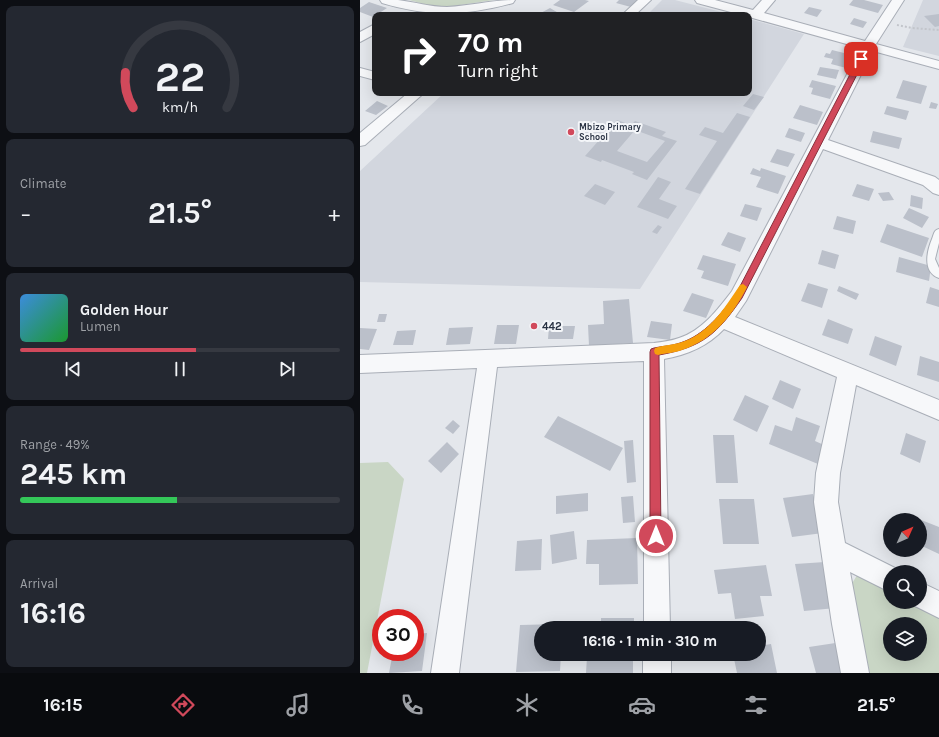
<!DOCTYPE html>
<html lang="en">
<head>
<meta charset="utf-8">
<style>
	body { margin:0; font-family:Karla,sans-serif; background:#242831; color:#f1f3f6; height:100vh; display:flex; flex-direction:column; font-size:15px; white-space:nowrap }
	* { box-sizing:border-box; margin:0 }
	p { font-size:13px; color:#9ea1a6 }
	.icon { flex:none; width:22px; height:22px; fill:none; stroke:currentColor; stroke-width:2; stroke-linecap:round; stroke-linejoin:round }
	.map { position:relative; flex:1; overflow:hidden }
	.drawer { display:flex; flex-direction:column; gap:6px; padding:6px; background:#0d0f14; width:360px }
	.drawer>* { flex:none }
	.top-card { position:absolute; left:12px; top:12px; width:380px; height:84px; border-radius:8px; box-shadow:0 4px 16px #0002; background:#202124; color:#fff; overflow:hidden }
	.needle { width:26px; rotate:45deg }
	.buttons { position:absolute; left:523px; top:513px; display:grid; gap:8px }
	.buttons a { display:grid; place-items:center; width:44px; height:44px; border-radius:50%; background:#171b24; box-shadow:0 4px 16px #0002; font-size:20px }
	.speed { position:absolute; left:12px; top:609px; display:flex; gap:8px; font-size:20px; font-weight:700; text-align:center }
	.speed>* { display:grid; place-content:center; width:52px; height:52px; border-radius:50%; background:#171b24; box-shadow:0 4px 16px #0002; line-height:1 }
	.speed .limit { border:6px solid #d22; background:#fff; color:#111 }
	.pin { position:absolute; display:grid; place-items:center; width:34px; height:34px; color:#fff; margin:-17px; border-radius:8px; box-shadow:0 2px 6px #0006 }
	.me { position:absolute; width:44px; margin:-22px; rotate:0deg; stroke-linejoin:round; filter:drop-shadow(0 0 3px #0008) }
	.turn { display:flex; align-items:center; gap:14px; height:84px; padding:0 20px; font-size:18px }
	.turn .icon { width:52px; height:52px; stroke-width:2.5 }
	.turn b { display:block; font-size:28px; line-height:34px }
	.big { font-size:30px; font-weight:700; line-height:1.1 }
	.drawer .widget { flex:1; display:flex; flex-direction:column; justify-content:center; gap:6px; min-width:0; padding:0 14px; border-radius:8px; background:#242831 }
	.drawer .dial { align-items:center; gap:0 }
	.dial svg { height:104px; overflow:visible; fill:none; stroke:#363941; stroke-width:7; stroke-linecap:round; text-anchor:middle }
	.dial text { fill:#f1f3f6; stroke:none }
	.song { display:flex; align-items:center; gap:12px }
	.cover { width:48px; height:48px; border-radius:6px; background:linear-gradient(135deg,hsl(210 70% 55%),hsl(130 70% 35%)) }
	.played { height:4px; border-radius:2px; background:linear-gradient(90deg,#d1495b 55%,#363941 55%) }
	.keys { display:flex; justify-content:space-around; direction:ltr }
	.heat { display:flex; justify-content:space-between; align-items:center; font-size:22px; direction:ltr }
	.charge { height:6px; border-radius:3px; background:linear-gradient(90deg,#34c759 49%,#363941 0) }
	.trip { position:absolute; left:174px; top:621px; width:232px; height:40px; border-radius:20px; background:#171b24; box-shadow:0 4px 16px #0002; font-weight:700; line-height:40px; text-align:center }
	.tabs { display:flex; height:64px; justify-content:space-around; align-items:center; background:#090b0e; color:#9ea1a6 }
	.tabs .icon { width:28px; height:28px }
	.tabs .on { color:#d1495b }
	.tabs b { font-size:18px; color:#f1f3f6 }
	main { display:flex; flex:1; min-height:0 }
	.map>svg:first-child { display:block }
	.built { fill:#d2d6de }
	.green { fill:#c9d6c5; fill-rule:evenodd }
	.building { fill:#bbc0ca; fill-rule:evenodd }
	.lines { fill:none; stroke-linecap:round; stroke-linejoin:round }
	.lane-casing { stroke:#a9aeb7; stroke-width:2 }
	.street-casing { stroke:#a9aeb7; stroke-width:2 }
	.path { stroke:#c2c5cb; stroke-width:2; stroke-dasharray:2 2; stroke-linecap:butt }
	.lane { fill:#f7f8fa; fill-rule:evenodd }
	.street { fill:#f7f8fa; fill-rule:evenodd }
	.route { fill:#d1495b; stroke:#882f3b }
	.slow { fill:#f59e0b }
	.poi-dot { fill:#d1495b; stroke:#f4f6f9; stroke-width:1.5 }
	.labels { text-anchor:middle; stroke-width:4; stroke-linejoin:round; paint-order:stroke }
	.far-poi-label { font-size:9px; font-weight:bold; fill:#2b3445; stroke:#f4f6f9; text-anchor:start }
	.poi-label { font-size:11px; font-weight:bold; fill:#2b3445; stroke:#f4f6f9; text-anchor:start }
</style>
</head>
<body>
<main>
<section class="drawer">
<div class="widget dial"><svg viewBox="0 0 100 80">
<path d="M14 69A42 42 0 1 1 86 69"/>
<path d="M14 69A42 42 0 0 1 8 42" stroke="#d1495b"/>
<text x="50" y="56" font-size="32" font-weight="700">22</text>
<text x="50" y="72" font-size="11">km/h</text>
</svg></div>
<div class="widget"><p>Climate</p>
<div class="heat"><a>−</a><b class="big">21.5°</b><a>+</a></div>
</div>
<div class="widget">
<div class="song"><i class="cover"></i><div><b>Golden Hour</b><p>Lumen</p></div></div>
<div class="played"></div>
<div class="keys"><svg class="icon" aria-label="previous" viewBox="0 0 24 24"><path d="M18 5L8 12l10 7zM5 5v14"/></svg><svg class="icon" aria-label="pause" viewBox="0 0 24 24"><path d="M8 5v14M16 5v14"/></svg><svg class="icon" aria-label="next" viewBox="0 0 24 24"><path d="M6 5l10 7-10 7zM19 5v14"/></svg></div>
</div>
<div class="widget"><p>Range · 49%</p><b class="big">245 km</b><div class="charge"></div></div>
<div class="widget"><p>Arrival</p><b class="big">16:16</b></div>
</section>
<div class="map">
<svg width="579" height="673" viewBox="0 0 579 673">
	<rect width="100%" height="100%" fill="#e4e7ec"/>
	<!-- built -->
	<path class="built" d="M302 0H315L373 15H287Z
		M563 0H579V56L543 47Z
		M389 19 444 34 280 289 0 282V171L84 93H389Z"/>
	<!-- green -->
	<path class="green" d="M49 0H134L79 8Z
		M28 462 44 479 7 673H0V463Z
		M499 572 530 588V602H557L579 614V673H510L488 590ZM530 624H560V654H530Z"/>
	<!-- building -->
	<path class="building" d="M200 0H225L229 1 214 12 193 5Z
		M259 0H278L271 7 256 3Z
		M493 0H504L523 5 518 13 489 5Z
		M9 2 27 8 13 17 0 12V8Z
		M449 7 462 10 457 17 444 13Z
		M190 8 202 15H177Z
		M579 14V26L575 27 564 16Z
		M494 18 507 22 503 28 490 24Z
		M472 50 496 56 490 69 471 64 473 59 464 57 466 53 470 54Z
		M460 67 479 70 476 79 457 75Z
		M452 80 476 86 470 99 451 94 453 88 449 87Z
		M543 80 567 86 561 104 536 98Z
		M393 94 404 97 394 110 383 106Z
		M17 101 28 106 16 115 5 111Z
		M571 102 578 104 576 109 569 108Z
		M440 105 463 112 457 125 433 118Z
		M527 106 549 111 546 120 524 114Z
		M377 113 390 117 340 194 325 189 357 141 339 135 345 127 363 133Z
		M257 120 271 125 275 121 306 132 302 136 317 141 287 180 272 174 274 172 242 160 241 162 225 156ZM275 130 305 141 287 162 257 151Z
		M429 128 445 133 441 142 425 137Z
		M513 131 542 138 539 149 510 142Z
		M417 149 435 154 428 167 410 162Z
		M393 168 400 171 401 168 426 176 418 194 396 187 401 177 390 174Z
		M298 177 311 182 299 199 317 206 308 219 277 207Z
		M235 184 255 192 245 205 224 196Z
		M497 184 514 189 509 201 492 196Z
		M529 192 534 200 523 201 518 193Z
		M551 195 563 198 562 209 550 206Z
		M385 204 402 208 397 221 380 216Z
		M549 208 569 217 562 228 543 218Z
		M477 216 496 221 493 234 473 229Z
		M527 224 569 238 562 257 520 242Z
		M298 225 302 227 297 234 292 232Z
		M368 232 386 238 380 252 361 245Z
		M462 250 479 255 475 269 458 264Z
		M343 255 376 264 368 286 341 278 344 271 337 269Z
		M539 257 571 266 569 281 536 272Z
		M448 283 468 289 462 308 441 301Z
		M479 286 499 294 496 300 477 291Z
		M570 287 579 290V307L566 303Z
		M332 293 354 300 346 318 323 311Z
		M269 299 273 343 229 346 228 325 244 324 243 301Z
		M19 314H27L25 322H17Z
		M468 319 493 329 488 344 462 335Z
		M291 321 312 324 310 340 287 337Z
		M137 325H159L156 344H134Z
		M189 326H215L213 339H188Z
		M113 327 110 344 86 345 89 328Z
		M0 328 17 329 9 350 0 349Z
		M56 330 53 345H33L37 331Z
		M515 336 542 346 536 366 509 355Z
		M560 356 579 362V382L557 375Z
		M420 380 441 389 433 409 412 399Z
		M385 395 409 406 397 432 373 420Z
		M198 416 263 448 250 471 184 437Z
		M436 417 460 426 455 441 464 445 458 464 409 444 415 425 432 431Z
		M93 420 100 426 93 434 85 428Z
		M546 433 566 441 560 463 540 454Z
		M353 435H374L378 483H356Z
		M273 440 276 482 267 483 264 441Z
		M87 442 99 454 81 473 68 461Z
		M228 493V511L196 514V496Z
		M453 494 463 533 432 537 423 498Z
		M273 496 275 522 263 523 261 497Z
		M359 499H394L399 544H363Z
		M551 516 579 527V554L560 545V520H550Z
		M214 531 217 559 192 564 190 535Z
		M277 538 278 584 239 585V564H226L227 540Z
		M182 539 181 570 155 571 157 541Z
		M465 562 476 608 444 611 435 564Z
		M406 565 412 596H400L404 616 375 619 371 593 358 594 354 570Z
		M241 618H274V628H241Z
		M202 624V628H181V654H201L200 671 156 672 160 625Z
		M67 633 62 671 29 673 33 652H55V634Z
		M482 642 491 673H456L449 647Z
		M411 644 417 673H377L373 654H399V646Z
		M240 654H273V673H226L227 657H239Z"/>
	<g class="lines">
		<defs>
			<path id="lane" d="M579 229V243L575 259 579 268V278C562 272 567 251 572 239 574 234 574 230 579 229Z"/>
			<path id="street" d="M20 0C26 0 33 0 38 0 55 2 70 7 87 7 110 6 132 0 155 0L153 3C106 16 69 17 22 3Z
				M278 0H291L275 15H262Z
				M335 0H355L393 10 402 0H415L404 13 505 41 532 0H544L516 44 579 61V69L513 51 468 140 575 177 579 180V195L573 193 563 185 463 149 386 301 375 317 579 400V420L496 385 480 473 478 502 485 543 539 570 540 572H530V592L490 572 509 673H481L472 624 454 502 456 473 477 377 364 329C348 346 327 355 304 359L310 628H284V361L137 367 99 673H71L117 368 0 373V355L294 343C302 342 311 341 319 338 342 331 358 309 372 291L501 48 389 17V15H382L337 3Z
				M15 24V34L0 42V32Z
				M0 68 15 72V80L0 76Z
				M48 93H64L5 145 0 146V133Z
				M560 582 579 591V618L551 604 550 602H560Z
				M283 654H311V673H283Z"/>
		</defs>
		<!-- lane casing -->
		<use href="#lane" class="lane-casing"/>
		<!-- street casing -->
		<use href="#street" class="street-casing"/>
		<!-- path -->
		<path class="path" d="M537 25 552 28 579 30"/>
		<!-- lane -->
		<use href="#lane" class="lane"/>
		<!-- street -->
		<use href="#street" class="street"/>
	</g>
	<!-- route -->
	<path class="route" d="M499 57 505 59 382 298C357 334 343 347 299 355L301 536 300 540 296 541 292 540 290 536V352L291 349 294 348C303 346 312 346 320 343 345 335 361 314 376 294Z"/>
	<!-- slow -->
	<path class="slow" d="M383 284 387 287C373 315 353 340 322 350 315 353 306 353 298 355L295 354 294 351 295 348C303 345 311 345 319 343 348 335 364 309 380 285Z"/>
	<!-- markers -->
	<g class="poi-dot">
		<circle cx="211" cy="132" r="4"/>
		<circle cx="174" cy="326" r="4"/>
	</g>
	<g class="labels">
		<!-- far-poi labels -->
		<g class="far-poi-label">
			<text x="219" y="130">Mbizo Primary<tspan x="219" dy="10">School</tspan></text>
		</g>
		<!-- poi labels -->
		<g class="poi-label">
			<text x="182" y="330">442</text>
		</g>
	</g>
</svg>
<div class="buttons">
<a><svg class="needle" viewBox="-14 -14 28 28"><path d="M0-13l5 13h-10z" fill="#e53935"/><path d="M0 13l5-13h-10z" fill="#9ea1a6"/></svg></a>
<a><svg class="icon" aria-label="search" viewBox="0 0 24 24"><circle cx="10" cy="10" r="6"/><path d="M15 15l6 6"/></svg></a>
<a><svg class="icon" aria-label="layers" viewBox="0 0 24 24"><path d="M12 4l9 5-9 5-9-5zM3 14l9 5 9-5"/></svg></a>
</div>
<div class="speed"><div class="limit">30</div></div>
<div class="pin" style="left:501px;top:59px;background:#d93025"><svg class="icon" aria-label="arrive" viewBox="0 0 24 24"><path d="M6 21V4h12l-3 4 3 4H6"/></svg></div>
<svg class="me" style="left:296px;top:536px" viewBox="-20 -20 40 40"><circle r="17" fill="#d1495b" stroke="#fff" stroke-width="3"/><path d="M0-11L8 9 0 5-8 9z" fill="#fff"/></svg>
<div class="trip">16:16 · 1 min · 310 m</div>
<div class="top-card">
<div class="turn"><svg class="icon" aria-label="right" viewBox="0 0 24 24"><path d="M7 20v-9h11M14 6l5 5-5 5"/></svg><div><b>70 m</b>Turn right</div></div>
</div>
</div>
</main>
<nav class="tabs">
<b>16:15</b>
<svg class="icon on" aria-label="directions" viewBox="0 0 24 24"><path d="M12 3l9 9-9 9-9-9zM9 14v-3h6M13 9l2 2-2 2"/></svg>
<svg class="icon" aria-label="music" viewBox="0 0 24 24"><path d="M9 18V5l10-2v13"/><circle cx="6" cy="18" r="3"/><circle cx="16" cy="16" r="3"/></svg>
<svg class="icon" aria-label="phone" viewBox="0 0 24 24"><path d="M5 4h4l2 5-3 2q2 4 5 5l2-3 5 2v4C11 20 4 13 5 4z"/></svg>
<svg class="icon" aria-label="climate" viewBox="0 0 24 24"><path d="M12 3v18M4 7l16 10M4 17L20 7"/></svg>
<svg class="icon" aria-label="car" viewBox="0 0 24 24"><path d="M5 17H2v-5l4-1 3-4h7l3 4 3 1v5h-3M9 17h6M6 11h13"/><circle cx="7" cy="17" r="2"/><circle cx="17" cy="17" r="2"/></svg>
<svg class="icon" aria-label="filters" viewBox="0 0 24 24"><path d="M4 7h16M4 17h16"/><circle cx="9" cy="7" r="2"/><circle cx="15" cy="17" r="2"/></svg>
<b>21.5°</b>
</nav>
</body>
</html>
